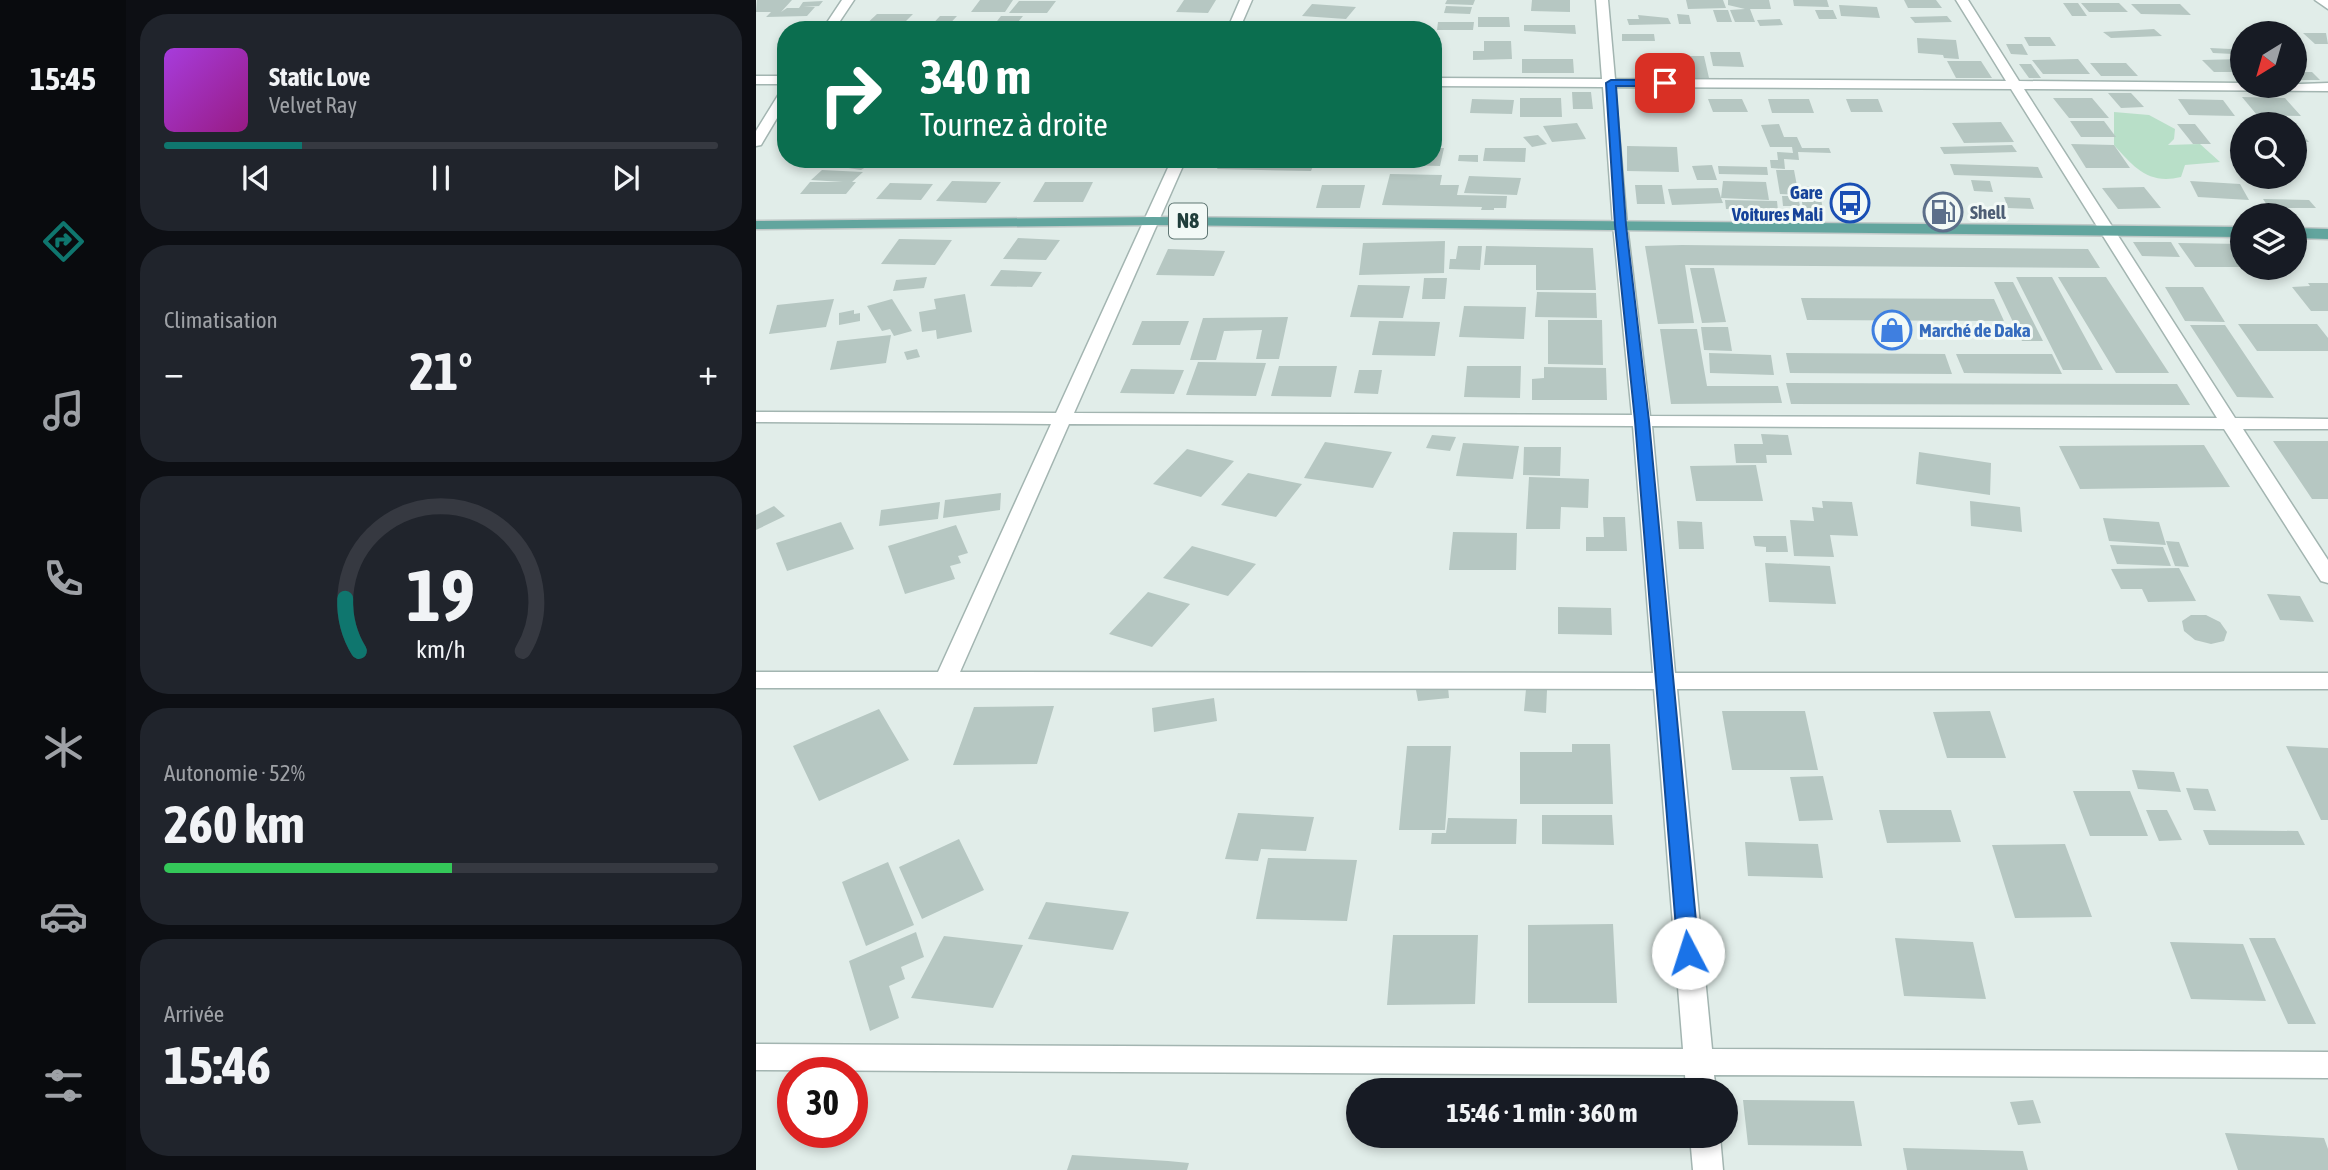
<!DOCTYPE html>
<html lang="fr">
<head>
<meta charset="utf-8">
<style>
	body { margin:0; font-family:"Asap Condensed",sans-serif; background:#20242c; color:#f1f3f6; height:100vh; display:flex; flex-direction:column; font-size:26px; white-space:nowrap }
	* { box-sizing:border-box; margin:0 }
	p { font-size:23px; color:#9ea1a6 }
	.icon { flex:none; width:38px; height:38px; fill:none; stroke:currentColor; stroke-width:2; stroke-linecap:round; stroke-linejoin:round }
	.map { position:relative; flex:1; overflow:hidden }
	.details { display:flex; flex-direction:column; gap:14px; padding:14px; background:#0d0f14; width:630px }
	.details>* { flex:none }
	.top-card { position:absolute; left:21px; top:21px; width:665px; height:147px; border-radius:28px; box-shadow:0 4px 10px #0003; background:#0b6e4f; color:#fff; overflow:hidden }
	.needle { width:46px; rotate:217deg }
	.tools { position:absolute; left:1474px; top:21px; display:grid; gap:14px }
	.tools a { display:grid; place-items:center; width:77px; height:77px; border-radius:50%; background:#171b24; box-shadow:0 4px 10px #0003; font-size:35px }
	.speed { position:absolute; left:21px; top:1057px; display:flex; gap:14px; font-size:35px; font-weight:700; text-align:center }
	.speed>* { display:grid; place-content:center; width:91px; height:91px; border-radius:50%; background:#171b24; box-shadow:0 4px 10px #0003; line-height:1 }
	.speed .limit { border:10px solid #d22; background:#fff; color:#111 }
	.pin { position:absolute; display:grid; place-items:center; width:60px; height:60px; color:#fff; margin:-30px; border-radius:14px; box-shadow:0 4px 10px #0006 }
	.me { position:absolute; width:77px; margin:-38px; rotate:355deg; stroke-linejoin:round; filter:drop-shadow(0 0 5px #0008) }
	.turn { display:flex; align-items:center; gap:24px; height:147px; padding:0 28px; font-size:32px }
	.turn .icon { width:91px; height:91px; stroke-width:2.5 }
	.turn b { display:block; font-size:49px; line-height:60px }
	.big { font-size:52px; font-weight:700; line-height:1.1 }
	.details .widget { flex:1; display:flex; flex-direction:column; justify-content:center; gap:10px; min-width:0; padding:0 24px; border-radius:28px; background:#20242c }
	.details .dial { align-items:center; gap:0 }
	.dial svg { height:182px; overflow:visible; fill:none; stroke:#363941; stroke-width:7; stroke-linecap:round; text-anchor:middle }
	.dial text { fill:#f1f3f6; stroke:none }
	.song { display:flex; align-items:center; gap:21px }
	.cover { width:84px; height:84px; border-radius:10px; background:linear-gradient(135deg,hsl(280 70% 55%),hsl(310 70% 35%)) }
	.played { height:7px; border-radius:4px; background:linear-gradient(90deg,#0f766e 25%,#363941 25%) }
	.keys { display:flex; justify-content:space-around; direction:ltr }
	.heat { display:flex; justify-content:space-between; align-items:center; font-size:38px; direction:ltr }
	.charge { height:10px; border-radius:5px; background:linear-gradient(90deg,#34c759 52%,#363941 0) }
	.trip { position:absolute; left:590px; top:1078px; width:392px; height:70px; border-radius:35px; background:#171b24; box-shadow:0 4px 10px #0003; font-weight:700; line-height:70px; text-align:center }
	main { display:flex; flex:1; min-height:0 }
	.menu { display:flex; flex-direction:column; width:126px; justify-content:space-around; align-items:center; background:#090b0e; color:#9ea1a6 }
	.menu .icon { width:49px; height:49px }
	.menu .selected { color:#0f766e }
	.menu b { font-size:32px; color:#f1f3f6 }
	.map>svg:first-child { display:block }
	.green { fill:#b8dfc8 }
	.building { fill:#b6c7c2 }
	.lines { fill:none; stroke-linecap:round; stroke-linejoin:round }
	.minor-casing { stroke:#a3b5b1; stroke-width:3 }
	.tertiary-casing { stroke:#a3b5b1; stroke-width:3 }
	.primary-casing { stroke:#c1c9c8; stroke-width:3 }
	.minor { fill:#fff; fill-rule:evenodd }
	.tertiary { fill:#fff; fill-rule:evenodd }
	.primary { fill:#62a59e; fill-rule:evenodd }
	.route { fill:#1a73e8; stroke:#114b97; stroke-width:2 }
	.labels { text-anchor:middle; stroke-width:6; stroke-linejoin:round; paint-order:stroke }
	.far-transit-label { font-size:19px; font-weight:bold; fill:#164399; stroke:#f2f9f6; text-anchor:end }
	.far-service-label { font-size:19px; font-weight:bold; fill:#4e5e75; stroke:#f2f9f6; text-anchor:start }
	.far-shop-label { font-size:19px; font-weight:bold; fill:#366cbe; stroke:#f2f9f6; text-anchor:start }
	.shield { fill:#f2f9f6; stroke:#5f7673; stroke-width:2 }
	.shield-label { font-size:21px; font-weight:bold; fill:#203e3b }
</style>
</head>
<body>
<main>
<nav class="menu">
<b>15:45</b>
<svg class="icon selected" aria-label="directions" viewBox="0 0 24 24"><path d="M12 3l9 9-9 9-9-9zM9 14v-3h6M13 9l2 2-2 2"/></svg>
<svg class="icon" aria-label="music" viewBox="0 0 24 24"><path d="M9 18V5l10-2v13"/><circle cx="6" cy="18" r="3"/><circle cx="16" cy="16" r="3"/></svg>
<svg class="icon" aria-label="phone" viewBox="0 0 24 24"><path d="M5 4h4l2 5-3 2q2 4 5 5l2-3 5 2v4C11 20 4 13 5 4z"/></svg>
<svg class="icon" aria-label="climate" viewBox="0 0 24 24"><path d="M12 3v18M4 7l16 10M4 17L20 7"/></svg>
<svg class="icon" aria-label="car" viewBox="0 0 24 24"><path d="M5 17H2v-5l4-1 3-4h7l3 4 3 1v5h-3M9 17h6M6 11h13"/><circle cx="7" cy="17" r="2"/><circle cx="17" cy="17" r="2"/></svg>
<svg class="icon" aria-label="filters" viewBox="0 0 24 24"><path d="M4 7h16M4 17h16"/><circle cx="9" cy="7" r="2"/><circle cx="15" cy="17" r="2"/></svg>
</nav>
<section class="details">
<div class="widget">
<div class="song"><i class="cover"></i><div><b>Static Love</b><p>Velvet Ray</p></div></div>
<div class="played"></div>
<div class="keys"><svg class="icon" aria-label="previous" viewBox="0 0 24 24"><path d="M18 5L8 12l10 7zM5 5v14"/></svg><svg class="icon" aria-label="pause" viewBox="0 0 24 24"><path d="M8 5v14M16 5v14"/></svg><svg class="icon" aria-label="next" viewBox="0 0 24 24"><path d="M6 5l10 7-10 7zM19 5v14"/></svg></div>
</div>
<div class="widget"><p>Climatisation</p>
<div class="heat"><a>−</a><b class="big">21°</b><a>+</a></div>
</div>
<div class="widget dial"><svg viewBox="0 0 100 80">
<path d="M14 69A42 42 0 1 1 86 69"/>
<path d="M14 69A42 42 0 0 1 8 46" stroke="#0f766e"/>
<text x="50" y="56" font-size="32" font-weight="700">19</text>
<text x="50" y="72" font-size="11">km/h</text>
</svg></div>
<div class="widget"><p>Autonomie · 52%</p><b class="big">260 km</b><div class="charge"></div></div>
<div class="widget"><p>Arrivée</p><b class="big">15:46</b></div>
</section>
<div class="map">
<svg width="1572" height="1170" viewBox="0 0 1572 1170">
	<rect width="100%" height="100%" fill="#e1ede9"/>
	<!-- green -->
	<path class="green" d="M1358 112 1393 115 1419 129 1418 139 1412 145 1444 144 1464 162 1429 165 1425 177C1392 185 1378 167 1358 145Z"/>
	<!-- building -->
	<path class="building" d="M1 0H36L25 12 31 8H43L47 2 67 1 63 6 47 7H59L51 16 10 17 15 12H0Z
		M224 0H257L249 12H215Z
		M428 0H460L452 13 420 12Z
		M691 0H719L717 5 689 4Z
		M776 0H814V12L775 11Z
		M930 0H967L970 8 932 9Z
		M972 0H1013L1015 9H994L999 22H979L974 10 989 9 972 5Z
		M1037 0H1071L1073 7 1038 6Z
		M1148 0H1180L1186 8H1152Z
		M263 1H300L291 13H253Z
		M1307 3H1322L1331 16H1316Z
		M1325 3H1363L1372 12H1333Z
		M556 4 600 7 590 19 546 16Z
		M1375 4H1424L1435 15 1385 14Z
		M1083 5 1121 7 1124 18 1085 16Z
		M690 6 716 7 714 14 688 13Z
		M957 10H972L976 22H961Z
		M1059 10H1077L1081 19H1063Z
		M121 14H157L143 28H106Z
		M921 14 933 15 935 24H923Z
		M882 15 912 18 915 24 873 25 871 19H883Z
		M184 16H201L188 30H171Z
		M245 16H267L258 27H278L276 30H234Z
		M1191 16 1196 22 1159 23 1154 17Z
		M722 17H753L754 27H722Z
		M1024 19 1027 25 1004 26 1001 20Z
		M682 22H718L717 30H681Z
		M555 23 585 25 582 30 550 29Z
		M768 25H819L820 34 768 31Z
		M1398 29 1406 36 1355 38 1347 32Z
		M1547 33H1570L1572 44H1559Z
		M866 34H898L899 41H866Z
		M1268 37H1294L1300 46H1273Z
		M1161 38 1200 40 1203 59 1188 58 1187 55 1162 53Z
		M728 41H755L756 59 717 60V51H728Z
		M1250 44H1266L1272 55 1255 54Z
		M1454 48 1475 49 1478 54 1457 53Z
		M954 52H984L988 67 957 66Z
		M930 56H948L953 78H933Z
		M766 59H817L818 73H766Z
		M886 59H928L931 73H888Z
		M1322 59 1334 74H1287L1276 60Z
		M1486 59V72H1458L1446 60Z
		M1191 61H1225L1236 78H1200Z
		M1334 63H1370L1382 76H1345Z
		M1263 64H1275L1285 78H1273Z
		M1538 72H1556L1564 80H1538Z
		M816 92H835L837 109H817Z
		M1352 93H1375L1388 107 1365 108Z
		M1486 97 1529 98 1545 116 1501 115Z
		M764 98H805L806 117H764Z
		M1297 98H1336L1353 118H1313Z
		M716 99 758 100 756 114 714 113Z
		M952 99H986L992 112H957Z
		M1012 99H1053L1058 113H1016Z
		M1090 99H1122L1127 112H1095Z
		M1422 99 1467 100 1479 116 1433 115Z
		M1494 120 1535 121 1538 124H1498Z
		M1314 121H1348L1360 137H1325Z
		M1245 122 1258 142 1208 143 1196 123Z
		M821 123 830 139 796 142 787 126Z
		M1023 124 1028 137H1041L1046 148H1073L1075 153 1042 152 1043 160 1028 159 1029 169 1015 168 1014 160H1022L1021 152 1037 153 1036 147H1014L1005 125Z
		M1421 124H1439L1455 144H1437Z
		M1538 125 1553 142H1538Z
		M782 135 791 144 776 147 767 137Z
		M1315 144 1358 145 1374 168H1330Z
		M1256 145 1261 152 1188 154 1184 147Z
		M871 146 921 147 923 172 871 171Z
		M677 148H688L684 166 642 165 643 159H677Z
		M729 148H770L769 162 727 161Z
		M703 155H722V162L702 161Z
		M38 159H73L55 167Z
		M132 159H172L170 162H130Z
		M340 159H372L370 163H338Z
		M466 159H560L555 171 461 169Z
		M80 160 113 165 105 170 73 165Z
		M1194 164 1282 167 1287 178 1198 175Z
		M956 165 961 180H941L936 166Z
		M962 166 1011 167 1012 175 963 174Z
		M66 170 107 172 96 182H100L90 194H44L54 182H87L55 180Z
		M1020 170H1038L1041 186 1063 187 1067 210 1047 209 1045 195 1024 194Z
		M634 174 686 175 684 185H703L701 195 751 196 750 208H738V210H725L726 207 626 205Z
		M713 176 765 178 761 195 708 193Z
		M1215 180 1234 181 1237 192 1218 191Z
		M196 181 245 182 230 203 180 201Z
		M967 181 1010 182 1013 200 965 198 967 203 916 205 912 189 962 188 965 198Z
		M1434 181 1484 184 1493 200 1442 197Z
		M289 182H337L327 202H277Z
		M134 183 177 184 165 200 120 199Z
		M566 185H609L604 208H560Z
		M879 185H906L909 204H881Z
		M1388 187 1405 208 1362 209 1346 188Z
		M1026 196H1042L1044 206H1027Z
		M1248 197 1274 198 1278 209 1252 208Z
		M1507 199 1553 200 1560 208H1513Z
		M969 200 1021 201 1022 211 970 209Z
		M262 238 304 240 290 260 247 259Z
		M143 239 196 240 179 265 125 264Z
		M689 241 688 273 603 275 607 243Z
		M1377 242H1415L1424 257 1386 256Z
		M1422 243 1486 244V267H1439Z
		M926 245 1332 249 1344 268 929 265 938 323 902 324 889 246Z
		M702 246H726L724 270 693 269 694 259H700Z
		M730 246 837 248 840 290H780V265H728Z
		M412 249 469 251 458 276 400 275Z
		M934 268H958L970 322 946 323Z
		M245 270 286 272 276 287 234 286Z
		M171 277 168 288 137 291 140 280Z
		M1260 277H1296L1347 370H1307Z
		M1302 277H1350L1413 373H1360Z
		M668 278H691L689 299H666Z
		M1238 282H1257L1287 341H1266Z
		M1552 283H1572V311H1555L1536 287 1554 286Z
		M602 285 654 286 647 318 594 317Z
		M1409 287H1447L1469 322 1429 321Z
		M781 292 840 293 841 318 779 317Z
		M209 294 216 332 181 339 180 330 166 332 163 312 180 309 178 299Z
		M1045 298 1238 299 1248 321 1051 320Z
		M78 299 70 327 13 334 21 305Z
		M136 299 156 331 138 336 134 329 126 331 111 306Z
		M708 306 770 307 768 339 703 337Z
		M98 310V314L104 313V321L83 325V313Z
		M532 317 523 359H500L506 330 468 331 460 360H434L447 318Z
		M792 320H846L847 365 792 364Z
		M386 321H433L424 345H376Z
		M623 321 684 322 679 356 616 355Z
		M1482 324H1561L1572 338V351H1501Z
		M1434 325H1469L1518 398 1481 397Z
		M945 327H972L976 351 948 350Z
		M904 329H941L951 386H1022L1026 403 915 404Z
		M135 335 130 363 74 370 81 341Z
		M161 349 164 357 151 360 148 352Z
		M953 353 1015 355 1018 375 954 373Z
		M1030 353 1189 354 1196 374 1034 373Z
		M1200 354H1296L1306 374 1208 373Z
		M442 362 510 363 500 396 430 395Z
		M523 366H581L575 397 515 396Z
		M711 366H765L764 398 708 397Z
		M788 367 850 368 851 400H776V379L788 378Z
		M375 369 428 370 418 394 364 393Z
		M603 370H626L622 394 598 393Z
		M1030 383 1421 384 1434 405 1035 404Z
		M1005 434 1032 435 1036 455H1010L1011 463H980L978 444H1007Z
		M676 435 700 437 694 451 670 448Z
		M1517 441H1572V499H1556Z
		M569 442 636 452 617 488 548 478Z
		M707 443 763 446 757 479 700 476Z
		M1448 445 1474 487 1324 489 1303 446Z
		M768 447H805L804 476 767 475Z
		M431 449 478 461 445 497 397 484Z
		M1163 452 1235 463 1234 495 1160 484Z
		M1000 465 1007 501H940L934 466Z
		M492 473 546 484 520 517 465 505Z
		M773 477 833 479 832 508 805 507 804 529H770Z
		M245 493 244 510 187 518 189 500Z
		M1066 501 1096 502 1102 536 1074 535 1078 557 1038 556 1034 520 1058 521 1056 507 1067 508Z
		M1214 501 1264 507 1266 532 1215 526Z
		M184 502 182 519 123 526 125 510Z
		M18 506 29 516 0 530V515Z
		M847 517H869L871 551H830V537H848Z
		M1347 518 1403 522 1410 545 1353 541Z
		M921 521 946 522 948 549H923Z
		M85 522 98 549 31 571 20 543Z
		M200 525 212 553 202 556 205 563 194 566 199 579 149 594 132 546Z
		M697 532 761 533 760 570H693Z
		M997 536H1030L1032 552H1010V547L999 546Z
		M1410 541 1423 542 1433 567 1419 566Z
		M1354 545 1407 547 1415 566 1361 564Z
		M436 546 500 564 472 596 407 578Z
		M1009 563 1074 566 1080 604 1013 602Z
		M1423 568 1440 601 1392 602 1386 589H1365L1355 569Z
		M392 592 434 604 396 647 353 634Z
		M1511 594 1544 596 1558 622 1524 620Z
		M802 607 855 608 856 635 802 634Z
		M1435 615H1450L1464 622 1471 632 1468 641 1455 644 1439 640 1428 631 1426 621Z
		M692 687 693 698 662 701 660 690Z
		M770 689 791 690 790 713 768 711Z
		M458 698 461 721 398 732 396 708Z
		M298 706 281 764 197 765 218 707Z
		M123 709 153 760 63 801 37 746Z
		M966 711H1049L1062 770H976Z
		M1234 711 1250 758H1191L1177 712Z
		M816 744H854L857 804H764V752H816Z
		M651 746H695L689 830H643Z
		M1530 746 1572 748V820H1565Z
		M1376 770 1418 772 1425 792 1382 789Z
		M1067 776 1077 820 1043 821 1034 777Z
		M1430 788 1452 789 1460 811 1438 810Z
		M1317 791H1374L1392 836H1334Z
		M1123 810H1195L1205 842 1131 843Z
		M1390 810H1411L1426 840 1403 841Z
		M482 813 558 817 550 851 505 849 502 861 469 859Z
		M786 815H856L858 845 786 844Z
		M692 818 761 819 760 844H675L676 833H690Z
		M1447 830 1542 831 1549 845H1453Z
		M203 839 228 890 166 919 143 867Z
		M989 842 1062 844 1067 878 992 876Z
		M1309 844 1336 917 1259 918 1236 845Z
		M512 858 601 860 591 921 500 919Z
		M132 862 158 925 110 946 86 882Z
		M290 902 373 912 357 950 272 939Z
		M857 924 861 1003H772V925Z
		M160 932 168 957 145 967 149 979 133 986 143 1018 114 1031 93 961Z
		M637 935H722L719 1004 631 1005Z
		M188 936 267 945 237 1008 155 998Z
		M1139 938 1217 942 1230 999 1148 996Z
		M1493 938H1519L1560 1024H1532Z
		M1414 942 1487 944 1510 1001 1435 999Z
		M987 1100 1098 1101 1106 1146 992 1145Z
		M1277 1100 1285 1123 1262 1125 1254 1102Z
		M1469 1133 1568 1138 1572 1149V1170H1482Z
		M1147 1148 1267 1151 1272 1170H1151Z
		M316 1155 412 1161 433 1163 431 1170H311Z"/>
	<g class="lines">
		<defs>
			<path id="minor" d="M484 0H496L483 30H471Z
				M840 0H852L859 79 1250 81 1200 0H1212L1263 81 1486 83V86L1572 83V91L1268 89 1479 418 1572 419V429H1487L1572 560V583L1565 581 1468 429 896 426 919 673H1572V689H921L956 1049 1572 1052V1078L958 1075 960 1090H930L929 1075 0 1070V1044L927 1049 898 689 0 688V672H182L295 424 0 422V412L300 413 416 159H430L318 413 876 415 857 225 847 87 677 86V78L846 79ZM859 87 1255 89 1461 418 894 416 871 225ZM313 424 877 426 897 673 204 672Z
				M1559 0H1572V9Z
				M0 76H30V84H0Z
				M934 1136H964L967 1170H937Z"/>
			<path id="tertiary" d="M86 0H98L78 30H66Z
				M30 88V103L5 145 0 146V131L26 89Z"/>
			<path id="primary" d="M397 217 1486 227V237L397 225 0 229V221Z
				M1538 228 1572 229V239L1538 238Z"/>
		</defs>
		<!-- minor casing -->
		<use href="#minor" class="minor-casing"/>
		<!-- tertiary casing -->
		<use href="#tertiary" class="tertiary-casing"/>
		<!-- primary casing -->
		<use href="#primary" class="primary-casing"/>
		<!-- minor -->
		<use href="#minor" class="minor"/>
		<!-- tertiary -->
		<use href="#tertiary" class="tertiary"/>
		<!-- primary -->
		<use href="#primary" class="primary"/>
	</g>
	<!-- route -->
	<path class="route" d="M855 80H909L913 83 909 86H860L870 225 893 421 943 953 940 959 932 961 925 959 922 953 879 421 859 225 850 83Z"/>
	<!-- icons -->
	<defs>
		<symbol id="bus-ring" viewBox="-11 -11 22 22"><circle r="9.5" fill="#f2f9f6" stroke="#1a4fb4" stroke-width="1.5"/><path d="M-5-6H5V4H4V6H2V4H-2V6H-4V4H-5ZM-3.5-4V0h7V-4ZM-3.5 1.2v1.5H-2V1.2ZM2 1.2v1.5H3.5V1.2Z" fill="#1a4fb4"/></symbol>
		<symbol id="fuel-ring" viewBox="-11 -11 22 22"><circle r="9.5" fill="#f2f9f6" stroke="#5c6f8a" stroke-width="1.5"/><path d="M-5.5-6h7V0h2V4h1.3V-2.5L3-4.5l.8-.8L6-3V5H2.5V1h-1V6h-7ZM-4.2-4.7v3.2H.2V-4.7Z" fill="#5c6f8a"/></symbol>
		<symbol id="shop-ring" viewBox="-11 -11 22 22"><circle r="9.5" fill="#f2f9f6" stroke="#3f7fe0" stroke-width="1.5"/><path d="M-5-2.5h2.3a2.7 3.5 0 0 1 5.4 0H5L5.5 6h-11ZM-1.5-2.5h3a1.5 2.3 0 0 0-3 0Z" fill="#3f7fe0"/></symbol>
	</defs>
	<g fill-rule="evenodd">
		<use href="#bus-ring" x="1072" y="181" width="44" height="44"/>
		<use href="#fuel-ring" x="1165" y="190" width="44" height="44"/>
		<use href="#shop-ring" x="1114" y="308" width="44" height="44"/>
	</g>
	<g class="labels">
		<!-- far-transit labels -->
		<g class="far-transit-label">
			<text x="1067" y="199">Gare<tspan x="1067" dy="22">Voitures Mali</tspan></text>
		</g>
		<!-- far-service labels -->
		<g class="far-service-label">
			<text x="1214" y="219">Shell</text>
		</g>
		<!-- far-shop labels -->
		<g class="far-shop-label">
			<text x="1163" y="337">Marché de Daka</text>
		</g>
		<!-- shield labels -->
		<rect class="shield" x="413" y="203.5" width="38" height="35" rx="5"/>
		<g class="shield-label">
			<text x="432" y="228">N8</text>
		</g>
	</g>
</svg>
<div class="tools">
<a><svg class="needle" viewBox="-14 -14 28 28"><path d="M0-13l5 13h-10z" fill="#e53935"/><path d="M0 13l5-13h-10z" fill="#9ea1a6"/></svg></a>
<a><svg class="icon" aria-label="search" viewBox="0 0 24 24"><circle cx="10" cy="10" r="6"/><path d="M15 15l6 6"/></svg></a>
<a><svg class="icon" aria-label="layers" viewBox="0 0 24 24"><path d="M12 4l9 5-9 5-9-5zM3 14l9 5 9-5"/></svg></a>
</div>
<div class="speed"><div class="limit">30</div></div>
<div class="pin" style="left:909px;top:83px;background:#d93025"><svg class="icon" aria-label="arrive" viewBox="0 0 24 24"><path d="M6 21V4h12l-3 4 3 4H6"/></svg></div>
<svg class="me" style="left:932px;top:953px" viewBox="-20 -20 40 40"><circle r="19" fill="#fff"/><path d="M0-13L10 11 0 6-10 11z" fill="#1a73e8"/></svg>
<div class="trip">15:46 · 1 min · 360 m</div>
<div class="top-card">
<div class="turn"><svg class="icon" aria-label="right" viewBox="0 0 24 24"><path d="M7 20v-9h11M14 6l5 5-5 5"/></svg><div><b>340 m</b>Tournez à droite</div></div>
</div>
</div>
</main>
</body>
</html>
